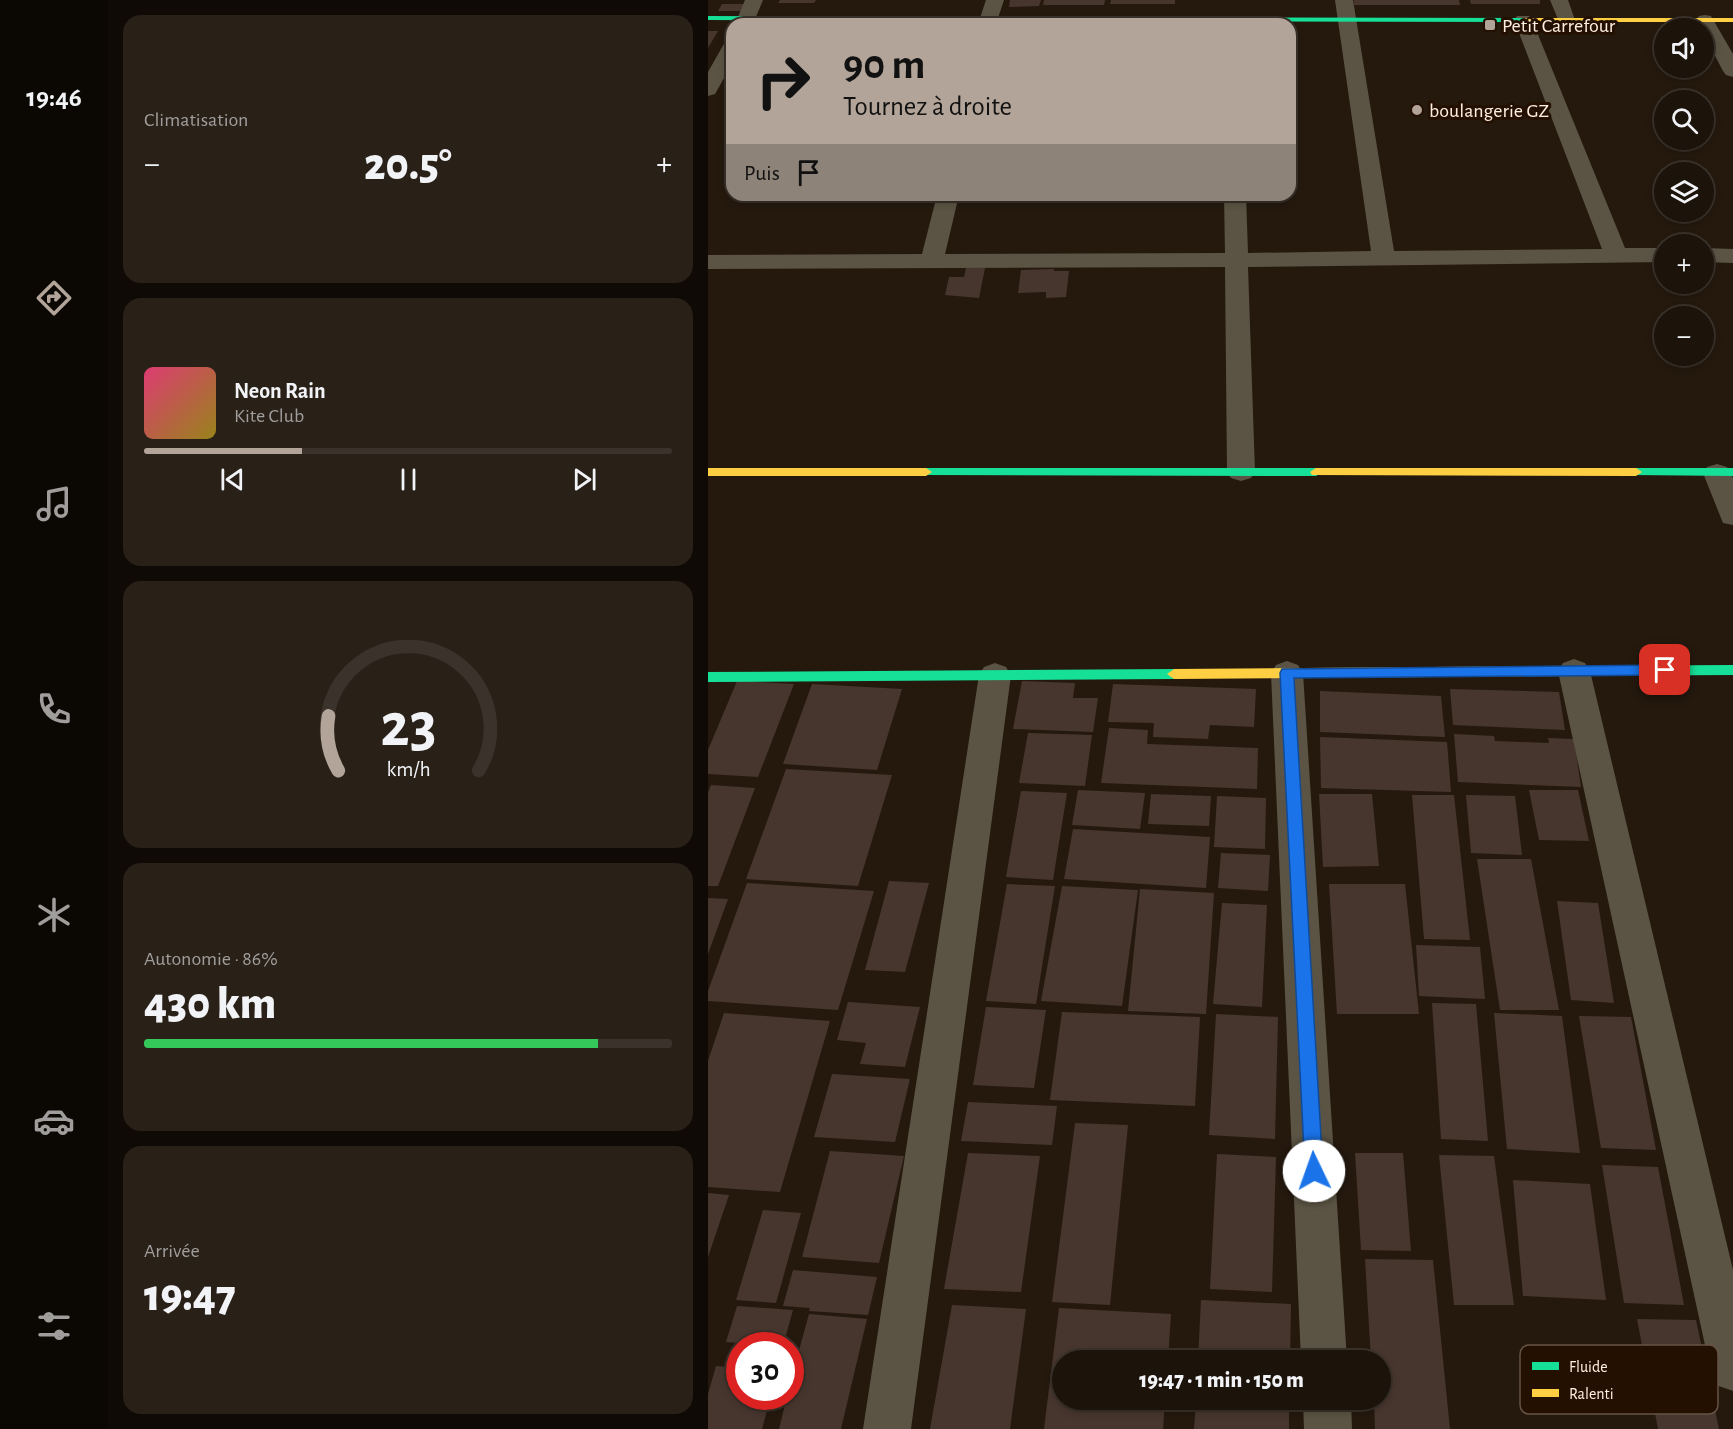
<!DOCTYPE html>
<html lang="fr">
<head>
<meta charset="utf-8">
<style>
	body { margin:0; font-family:"Alegreya Sans",sans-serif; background:#292018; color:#f1f3f6; height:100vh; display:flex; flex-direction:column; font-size:22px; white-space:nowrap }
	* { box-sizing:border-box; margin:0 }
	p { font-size:20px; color:#a09e9c }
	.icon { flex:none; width:33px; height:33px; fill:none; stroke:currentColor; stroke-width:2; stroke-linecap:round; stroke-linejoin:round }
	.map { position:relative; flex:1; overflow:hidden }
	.sheet { display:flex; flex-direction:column; gap:15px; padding:15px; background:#0f0a06; width:600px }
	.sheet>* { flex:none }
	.banner { position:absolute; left:18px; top:18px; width:570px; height:183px; border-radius:18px; box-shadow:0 3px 9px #0003,0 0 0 2px #3a322b; background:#b2a498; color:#111; overflow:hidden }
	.tools { position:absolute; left:946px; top:18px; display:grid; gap:12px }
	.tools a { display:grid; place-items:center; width:60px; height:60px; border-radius:50%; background:#1c130a; box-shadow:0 3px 9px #0003,0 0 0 2px #3a322b; font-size:30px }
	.speed { position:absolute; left:18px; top:1332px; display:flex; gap:12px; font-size:30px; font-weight:700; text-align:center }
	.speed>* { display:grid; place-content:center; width:78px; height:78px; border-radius:50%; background:#1c130a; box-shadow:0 3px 9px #0003,0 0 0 2px #3a322b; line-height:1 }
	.speed .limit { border:9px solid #d22; background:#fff; color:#111 }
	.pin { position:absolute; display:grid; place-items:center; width:51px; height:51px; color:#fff; margin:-26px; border-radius:12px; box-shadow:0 3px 9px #0006 }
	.me { position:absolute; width:66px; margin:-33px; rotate:357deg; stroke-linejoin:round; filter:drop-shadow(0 0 4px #0008) }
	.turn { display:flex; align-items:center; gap:21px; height:126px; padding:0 18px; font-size:27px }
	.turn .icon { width:78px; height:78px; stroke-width:2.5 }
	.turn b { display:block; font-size:42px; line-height:51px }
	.then { display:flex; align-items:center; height:57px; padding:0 18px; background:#0003; gap:12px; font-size:22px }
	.big { font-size:45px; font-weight:800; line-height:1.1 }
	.sheet .widget { flex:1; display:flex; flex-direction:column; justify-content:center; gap:9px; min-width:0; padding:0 21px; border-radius:18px; background:#292018 }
	.sheet .dial { align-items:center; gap:0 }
	.dial svg { height:156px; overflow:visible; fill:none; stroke:#3a322b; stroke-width:7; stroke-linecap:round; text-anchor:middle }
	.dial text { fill:#f1f3f6; stroke:none }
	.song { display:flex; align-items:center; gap:18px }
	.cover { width:72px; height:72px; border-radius:9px; background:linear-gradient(135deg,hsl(340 70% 55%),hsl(50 70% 35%)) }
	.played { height:6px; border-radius:3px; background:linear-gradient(90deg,#b2a498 30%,#3a322b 30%) }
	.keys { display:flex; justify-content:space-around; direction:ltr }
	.heat { display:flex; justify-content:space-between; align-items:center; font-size:33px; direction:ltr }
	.charge { height:9px; border-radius:4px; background:linear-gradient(90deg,#34c759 86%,#3a322b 0) }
	.trip { position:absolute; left:344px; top:1350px; width:339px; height:60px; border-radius:30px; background:#1c130a; box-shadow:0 3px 9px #0003,0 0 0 2px #3a322b; font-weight:800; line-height:60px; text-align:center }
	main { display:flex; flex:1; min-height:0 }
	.tab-bar { display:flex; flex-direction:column; width:108px; justify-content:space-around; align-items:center; background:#0b0804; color:#a09e9c }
	.tab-bar .icon { width:42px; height:42px }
	.tab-bar .active { color:#b2a498 }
	.tab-bar b { font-size:27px; color:#f1f3f6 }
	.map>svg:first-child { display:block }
	.building { fill:#47362e }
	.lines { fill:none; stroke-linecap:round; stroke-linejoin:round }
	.street { fill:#5b5444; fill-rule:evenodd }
	.fast { fill:#16e098; fill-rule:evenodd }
	.slow { fill:#ffcf43; fill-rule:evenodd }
	.route { fill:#1a73e8; stroke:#114b97; stroke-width:1.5 }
	.poi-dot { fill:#b2a498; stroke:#241000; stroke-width:2 }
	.labels { text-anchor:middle; stroke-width:6; stroke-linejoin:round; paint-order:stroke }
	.far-poi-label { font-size:20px; fill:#feefe3; stroke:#241000; text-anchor:start }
	.key { fill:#241000; stroke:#655344; stroke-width:1.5 }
	.key-label { font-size:16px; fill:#feefe3 }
</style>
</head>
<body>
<main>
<nav class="tab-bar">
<b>19:46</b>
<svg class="icon active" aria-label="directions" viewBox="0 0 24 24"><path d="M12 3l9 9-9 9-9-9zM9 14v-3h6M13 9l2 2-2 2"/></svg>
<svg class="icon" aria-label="music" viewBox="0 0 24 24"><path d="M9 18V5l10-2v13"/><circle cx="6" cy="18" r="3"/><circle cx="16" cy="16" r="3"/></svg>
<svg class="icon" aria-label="phone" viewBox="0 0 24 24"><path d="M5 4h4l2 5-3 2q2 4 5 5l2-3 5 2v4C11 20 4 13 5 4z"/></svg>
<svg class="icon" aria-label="climate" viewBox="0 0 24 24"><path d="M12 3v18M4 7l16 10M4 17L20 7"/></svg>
<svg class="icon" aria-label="car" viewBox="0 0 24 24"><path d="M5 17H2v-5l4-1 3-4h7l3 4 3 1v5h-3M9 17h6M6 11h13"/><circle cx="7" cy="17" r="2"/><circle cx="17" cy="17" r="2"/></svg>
<svg class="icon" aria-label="filters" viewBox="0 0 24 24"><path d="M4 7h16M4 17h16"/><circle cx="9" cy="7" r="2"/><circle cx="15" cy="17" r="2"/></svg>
</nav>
<section class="sheet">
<div class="widget"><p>Climatisation</p>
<div class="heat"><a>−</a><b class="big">20.5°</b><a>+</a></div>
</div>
<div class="widget">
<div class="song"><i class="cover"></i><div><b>Neon Rain</b><p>Kite Club</p></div></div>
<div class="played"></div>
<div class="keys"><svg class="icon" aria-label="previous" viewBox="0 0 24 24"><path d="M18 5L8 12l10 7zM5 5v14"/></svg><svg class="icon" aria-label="pause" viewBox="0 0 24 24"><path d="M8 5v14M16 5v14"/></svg><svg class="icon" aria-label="next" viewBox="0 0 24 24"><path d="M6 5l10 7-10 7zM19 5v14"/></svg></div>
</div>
<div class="widget dial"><svg viewBox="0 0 100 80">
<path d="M14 69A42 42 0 1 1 86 69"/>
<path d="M14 69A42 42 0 0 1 9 41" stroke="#b2a498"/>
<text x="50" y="56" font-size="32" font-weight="700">23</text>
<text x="50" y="72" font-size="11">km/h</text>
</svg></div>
<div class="widget"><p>Autonomie · 86%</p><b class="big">430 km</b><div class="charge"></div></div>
<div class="widget"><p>Arrivée</p><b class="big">19:47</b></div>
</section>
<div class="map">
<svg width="1025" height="1429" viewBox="0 0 1025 1429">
	<rect width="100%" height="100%" fill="#25190e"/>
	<!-- building -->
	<path class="building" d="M72 0H108L106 3H70Z
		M302 0H333L331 6 301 7Z
		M336 0H397L396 5H335Z
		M403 0H467V4H402Z
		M646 0H751L752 5H646Z
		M762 0H832V4H763Z
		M14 4H37L33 11H10Z
		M0 31H10L0 48Z
		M258 268H277L271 298 237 295 241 277H256Z
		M346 269V271H361L358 297 338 298V292L310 293 313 270Z
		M29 681 86 684 50 777 0 774V750Z
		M314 681 367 683 365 698H390L385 732 305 729Z
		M104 684 194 689 169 770 75 764Z
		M405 684 548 689 546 727 502 725 500 739 445 737 446 723 400 722Z
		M742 689 851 692 857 730 745 725Z
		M612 691 733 696 737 737 612 732Z
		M401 728 440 730 439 744 550 748 549 789 393 783Z
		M320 733 384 735 377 786 311 783Z
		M746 734 786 736 787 741 841 743 840 738 866 739 873 787 750 782Z
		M612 737 739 742 743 792 613 788Z
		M78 769 184 775 150 886 38 879Z
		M3 785 47 788 10 886H0V792Z
		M370 790 437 793 432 829 364 825Z
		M821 790H870L881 841 831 840Z
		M313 791 359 793 345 880 298 877Z
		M443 794 503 796 501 826 440 824Z
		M611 794H664L671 866 615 867Z
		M704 795H746L762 940 716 939Z
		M758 795 807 796 814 855 763 853Z
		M509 796 558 798 557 849 506 847Z
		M365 829 502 837 498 888 356 879Z
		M513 853 562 855 560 891 510 888Z
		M769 859H823L851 1010H792Z
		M181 881 221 883 197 972 157 970Z
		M39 883 166 891 130 1010 0 1001V991Z
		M299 884 347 886 328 1004 278 1001Z
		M621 884H697L711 1014H629Z
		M354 886 430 890 414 1006 333 1001Z
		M432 889 506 893 498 1014 420 1011Z
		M0 898 20 899 0 954Z
		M849 901 890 903 906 1003 863 1000Z
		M514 903 559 905 554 1007 505 1004Z
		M708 945 772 947 777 999 711 996Z
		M140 1002 212 1007 197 1067 152 1064 158 1043 129 1040Z
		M724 1003 768 1004 780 1141 733 1139Z
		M278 1007 338 1010 326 1088 265 1085Z
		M354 1012 492 1017 487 1106 342 1100Z
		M16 1013 122 1021 72 1192 0 1187V1061Z
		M786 1013 854 1016 872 1153 799 1149Z
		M508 1014 570 1017 567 1139 501 1135Z
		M871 1016 923 1017 948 1150 893 1148Z
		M124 1074 202 1079 187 1142 106 1137Z
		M260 1102 349 1106 344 1145 253 1141Z
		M367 1123 420 1125 402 1305 344 1302Z
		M122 1151 196 1156 171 1263 94 1257Z
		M260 1153 332 1156 313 1292 236 1289Z
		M647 1153H695L703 1251 653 1250Z
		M509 1154 568 1157 564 1292 502 1289Z
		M731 1155 786 1156 806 1305H746Z
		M894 1165 950 1167 976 1305 916 1303Z
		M805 1180 882 1184 898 1300 815 1296Z
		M0 1193 21 1195 0 1257Z
		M55 1210 93 1213 68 1303 28 1300Z
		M657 1259 725 1260 742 1429H667L666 1400H672V1360H663Z
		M85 1270 169 1277 160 1315 101 1311 102 1308 75 1306Z
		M493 1300 583 1304 582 1360H490Z
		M244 1305 318 1309 302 1429H222Z
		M29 1306 85 1310 75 1346 18 1342Z
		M351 1308 463 1314 460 1360H354V1400H457L455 1429H336Z
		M101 1314 159 1319 133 1429H71L79 1396H82V1383Z
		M929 1319 988 1320 1011 1429H950Z
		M8 1366 32 1368V1396H63L54 1429H0V1394Z
		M488 1400H581V1429H486Z"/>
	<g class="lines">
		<!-- street -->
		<path class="street" d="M37 0H55L45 24H27Z
			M278 0H296L288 24H270Z
			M627 0H645L686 251 894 249 806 20 809 16H821L824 20 917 248H957V262L540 267 547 472 543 478 533 481 523 478 519 472 517 267 0 269V255L214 254 229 195H251L237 254 517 253 516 195H538L540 253 663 251Z
			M842 0H860L867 20 864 24H852Z
			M997 15 1003 16 1025 54V77L1018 75 1015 71 996 35V28H992L988 20 991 16Z
			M24 40V64L7 94 0 96V72L17 42Z
			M996 248 1025 249V263L996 262Z
			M1009 464 1019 467 1025 478V525L1015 523 995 473 999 467Z
			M866 659 877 663 882 671 1025 1270V1391L1008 1385 1002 1368 850 671 855 663Z
			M579 661 590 665 595 673 639 1360H593L563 673 568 665Z
			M287 663 298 667 303 675 203 1429H155L271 675 276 667Z
			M595 1400H643L644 1429H596Z"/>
		<!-- fast -->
		<path class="fast" d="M0 16 817 18 821 20 817 22 0 20Z
			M218 468H608L614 472 608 476 214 475V469Z
			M928 468H1025V476L924 475V469Z
			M1025 665V675L853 676 846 671 853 666Z
			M466 669 473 674 466 679 0 682V672Z"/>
		<!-- slow -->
		<path class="slow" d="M817 18H1025V22H814L813 20Z
			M0 468H218L224 472 218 476H0Z
			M608 468H928L934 472 928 476 604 475 602 472Z
			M853 666 860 671 853 676 466 679 459 674 466 669Z"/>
	</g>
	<!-- route -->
	<path class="route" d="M957 665 964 670 957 675 586 678 615 1171 612 1177 606 1179 600 1177 597 1171 572 673 574 669Z"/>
	<!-- markers -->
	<g class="poi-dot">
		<rect x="776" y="19" width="12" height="12" rx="3"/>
		<circle cx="709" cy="110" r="6"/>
	</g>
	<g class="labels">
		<!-- far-poi labels -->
		<g class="far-poi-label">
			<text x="794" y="32">Petit Carrefour</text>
			<text x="721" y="117">boulangerie GZ</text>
		</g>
	</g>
	<!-- legend -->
	<rect x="812" y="1345" width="198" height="69" rx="9" class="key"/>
	<rect x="824" y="1362" width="27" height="8" fill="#16e098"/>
	<rect x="824" y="1389" width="27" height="8" fill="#ffcf43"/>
	<g class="key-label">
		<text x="861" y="1372">Fluide</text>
		<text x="861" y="1399">Ralenti</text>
	</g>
</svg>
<div class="tools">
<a><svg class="icon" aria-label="sound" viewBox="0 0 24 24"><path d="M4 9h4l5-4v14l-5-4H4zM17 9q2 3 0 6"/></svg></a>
<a><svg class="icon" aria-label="search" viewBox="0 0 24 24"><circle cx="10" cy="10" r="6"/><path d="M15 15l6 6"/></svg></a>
<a><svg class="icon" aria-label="layers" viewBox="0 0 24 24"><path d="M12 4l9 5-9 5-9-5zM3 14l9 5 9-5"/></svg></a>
<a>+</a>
<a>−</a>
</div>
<div class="speed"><div class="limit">30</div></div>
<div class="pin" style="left:957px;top:670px;background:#d93025"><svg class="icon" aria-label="arrive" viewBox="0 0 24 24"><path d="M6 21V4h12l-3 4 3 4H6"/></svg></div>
<svg class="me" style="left:606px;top:1171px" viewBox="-20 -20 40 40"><circle r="19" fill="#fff"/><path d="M0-13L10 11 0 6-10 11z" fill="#1a73e8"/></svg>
<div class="trip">19:47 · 1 min · 150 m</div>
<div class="banner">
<div class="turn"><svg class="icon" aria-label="right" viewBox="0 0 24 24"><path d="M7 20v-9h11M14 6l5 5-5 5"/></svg><div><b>90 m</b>Tournez à droite</div></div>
<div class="then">Puis<svg class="icon" aria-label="arrive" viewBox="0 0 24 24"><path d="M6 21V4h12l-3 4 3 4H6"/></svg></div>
</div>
</div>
</main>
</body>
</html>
